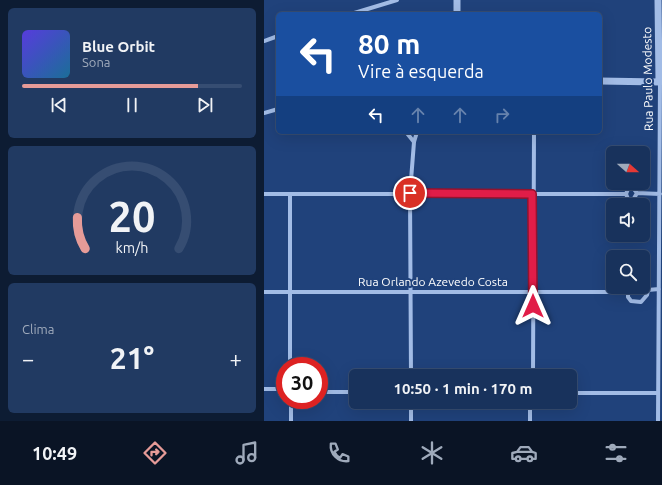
<!DOCTYPE html>
<html lang="pt">
<head>
<meta charset="utf-8">
<style>
	body { margin:0; font-family:Ubuntu,sans-serif; background:#213a62; color:#f1f3f6; height:100vh; display:flex; flex-direction:column; font-size:15px; white-space:nowrap }
	* { box-sizing:border-box; margin:0 }
	p { font-size:13px; color:#9faabb }
	.icon { flex:none; width:22px; height:22px; fill:none; stroke:currentColor; stroke-width:2; stroke-linecap:round; stroke-linejoin:round }
	.map { position:relative; flex:1; overflow:hidden }
	.panel { display:flex; flex-direction:column; gap:8px; padding:8px; background:#0d1c33; width:264px }
	.panel>* { flex:none }
	.guide { position:absolute; left:12px; top:12px; width:326px; height:122px; border-radius:6px; box-shadow:0 4px 16px #0002,0 0 0 1px #364d72; background:#1a4fa0; color:#fff; overflow:hidden }
	.needle { width:26px; rotate:111deg }
	.buttons { position:absolute; left:342px; top:146px; display:grid; gap:8px }
	.buttons a { display:grid; place-items:center; width:44px; height:44px; border-radius:6px; background:#18325c; box-shadow:0 4px 16px #0002,0 0 0 1px #364d72; font-size:20px }
	.speed { position:absolute; left:12px; top:357px; display:flex; gap:8px; font-size:20px; font-weight:700; text-align:center }
	.speed>* { display:grid; place-content:center; width:52px; height:52px; border-radius:50%; background:#18325c; box-shadow:0 4px 16px #0002,0 0 0 1px #364d72; line-height:1 }
	.speed .limit { border:6px solid #d22; background:#fff; color:#111 }
	.pin { position:absolute; display:grid; place-items:center; width:34px; height:34px; color:#fff; margin:-17px; border:2px solid #fff; border-radius:50%; box-shadow:0 1px 4px #0007 }
	.me { position:absolute; width:44px; margin:-22px; rotate:0deg; stroke-linejoin:round; filter:drop-shadow(0 0 3px #0008) }
	.turn { display:flex; align-items:center; gap:14px; height:84px; padding:0 16px; font-size:18px }
	.turn .icon { width:52px; height:52px; stroke-width:2.5 }
	.turn b { display:block; font-size:28px; line-height:34px }
	.lanes { display:flex; align-items:center; height:38px; padding:0 16px; background:#0003; justify-content:center; gap:20px; direction:ltr }
	.lanes .off { opacity:.35 }
	.big { font-size:30px; font-weight:600; line-height:1.1 }
	.panel .card { flex:1; display:flex; flex-direction:column; justify-content:center; gap:6px; min-width:0; padding:0 14px; border-radius:6px; background:#213a62 }
	.panel .dial { align-items:center; gap:0 }
	.dial svg { height:104px; overflow:visible; fill:none; stroke:#364d72; stroke-width:7; stroke-linecap:round; text-anchor:middle }
	.dial text { fill:#f1f3f6; stroke:none }
	.song { display:flex; align-items:center; gap:12px }
	.cover { width:48px; height:48px; border-radius:6px; background:linear-gradient(135deg,hsl(250 70% 55%),hsl(200 70% 35%)) }
	.played { height:4px; border-radius:2px; background:linear-gradient(90deg,#e69b98 80%,#364d72 80%) }
	.keys { display:flex; justify-content:space-around; direction:ltr }
	.heat { display:flex; justify-content:space-between; align-items:center; font-size:22px; direction:ltr }
	.trip { position:absolute; left:85px; top:369px; width:228px; height:40px; border-radius:6px; background:#18325c; box-shadow:0 4px 16px #0002,0 0 0 1px #364d72; font-weight:600; line-height:40px; text-align:center }
	.tab-bar { display:flex; height:64px; justify-content:space-around; align-items:center; background:#0a1425; color:#9faabb }
	.tab-bar .icon { width:28px; height:28px }
	.tab-bar .active { color:#e69b98 }
	.tab-bar b { font-size:18px; color:#f1f3f6 }
	main { display:flex; flex:1; min-height:0 }
	.map>svg:first-child { display:block }
	.lines { fill:none; stroke-linecap:round; stroke-linejoin:round }
	.minor { stroke:#a2bce6; stroke-width:4 }
	.tertiary { stroke:#a2bce6; stroke-width:7 }
	.route-casing { stroke:#92132f; stroke-width:10 }
	.route { stroke:#e11d48; stroke-width:7 }
	.labels { text-anchor:middle; stroke-width:4; stroke-linejoin:round; paint-order:stroke }
	.street-label { font-size:12px; fill:#fff; stroke:#20427b }
</style>
</head>
<body>
<main>
<section class="panel">
<div class="card">
<div class="song"><i class="cover"></i><div><b>Blue Orbit</b><p>Sona</p></div></div>
<div class="played"></div>
<div class="keys"><svg class="icon" aria-label="previous" viewBox="0 0 24 24"><path d="M18 5L8 12l10 7zM5 5v14"/></svg><svg class="icon" aria-label="pause" viewBox="0 0 24 24"><path d="M8 5v14M16 5v14"/></svg><svg class="icon" aria-label="next" viewBox="0 0 24 24"><path d="M6 5l10 7-10 7zM19 5v14"/></svg></div>
</div>
<div class="card dial"><svg viewBox="0 0 100 80">
<path d="M14 69A42 42 0 1 1 86 69"/>
<path d="M14 69A42 42 0 0 1 8 45" stroke="#e69b98"/>
<text x="50" y="56" font-size="32" font-weight="700">20</text>
<text x="50" y="72" font-size="11">km/h</text>
</svg></div>
<div class="card"><p>Clima</p>
<div class="heat"><a>−</a><b class="big">21°</b><a>+</a></div>
</div>
</section>
<div class="map">
<svg width="398" height="421" viewBox="0 0 398 421">
	<rect width="100%" height="100%" fill="#20427b"/>
	<g class="lines">
		<!-- minor -->
		<path class="minor" d="M87 14 133 0
			M0 41 14 36
			M0 113 14 109
			M142 132 150 142
			M373 193 396 194
			M0 194H362
			M362 194 364 199 369 200 373 193
			M362 194 364 189 369 188 373 193
			M364 287V297L367 301 377 302 383 295 384 290 379 283
			M384 290 395 289
			M0 292H363
			M26 366V194
			M147 376 146 193 150 142 153 132
			M269 376 270 132
			M21 380C14 386 13 394 21 399
			M0 389H15
			M55 392H92
			M306 393H394
			M258 402 266 405 273 402
			M266 405V421
			M27 421V401
			M147 421V402
			M394 421 396 82"/>
		<!-- tertiary -->
		<path class="tertiary" d="M193 0V14
			M336 81 395 82 394 0"/>
	</g>
	<g class="lines">
		<defs>
			<path id="route" d="M146 193 268 194 269 306"/>
		</defs>
		<!-- route casing -->
		<use href="#route" class="route-casing"/>
		<!-- route -->
		<use href="#route" class="route"/>
	</g>
	<g class="labels">
		<!-- street labels -->
		<g class="street-label">
			<text transform="translate(384 79) rotate(-91)" y="4">Rua Paulo Modesto</text>
			<text x="169" y="286">Rua Orlando Azevedo Costa</text>
		</g>
	</g>
</svg>
<div class="buttons">
<a><svg class="needle" viewBox="-14 -14 28 28"><path d="M0-13l5 13h-10z" fill="#e53935"/><path d="M0 13l5-13h-10z" fill="#9faabb"/></svg></a>
<a><svg class="icon" aria-label="sound" viewBox="0 0 24 24"><path d="M4 9h4l5-4v14l-5-4H4zM17 9q2 3 0 6"/></svg></a>
<a><svg class="icon" aria-label="search" viewBox="0 0 24 24"><circle cx="10" cy="10" r="6"/><path d="M15 15l6 6"/></svg></a>
</div>
<div class="speed"><div class="limit">30</div></div>
<div class="pin" style="left:146px;top:193px;background:#d93025"><svg class="icon" aria-label="arrive" viewBox="0 0 24 24"><path d="M6 21V4h12l-3 4 3 4H6"/></svg></div>
<svg class="me" style="left:269px;top:306px" viewBox="-20 -20 40 40"><path d="M0-17L14 15 0 8-14 15z" fill="#e11d48" stroke="#fff" stroke-width="4"/></svg>
<div class="trip">10:50 · 1 min · 170 m</div>
<div class="guide">
<div class="turn"><svg class="icon" aria-label="left" viewBox="0 0 24 24"><path d="M17 20v-9H6M10 6l-5 5 5 5"/></svg><div><b>80 m</b>Vire à esquerda</div></div>
<div class="lanes"><svg class="icon" aria-label="left" viewBox="0 0 24 24"><path d="M17 20v-9H6M10 6l-5 5 5 5"/></svg><svg class="icon off" aria-label="ahead" viewBox="0 0 24 24"><path d="M12 20V5M6 11l6-6 6 6"/></svg><svg class="icon off" aria-label="ahead" viewBox="0 0 24 24"><path d="M12 20V5M6 11l6-6 6 6"/></svg><svg class="icon off" aria-label="right" viewBox="0 0 24 24"><path d="M7 20v-9h11M14 6l5 5-5 5"/></svg></div>
</div>
</div>
</main>
<nav class="tab-bar">
<b>10:49</b>
<svg class="icon active" aria-label="directions" viewBox="0 0 24 24"><path d="M12 3l9 9-9 9-9-9zM9 14v-3h6M13 9l2 2-2 2"/></svg>
<svg class="icon" aria-label="music" viewBox="0 0 24 24"><path d="M9 18V5l10-2v13"/><circle cx="6" cy="18" r="3"/><circle cx="16" cy="16" r="3"/></svg>
<svg class="icon" aria-label="phone" viewBox="0 0 24 24"><path d="M5 4h4l2 5-3 2q2 4 5 5l2-3 5 2v4C11 20 4 13 5 4z"/></svg>
<svg class="icon" aria-label="climate" viewBox="0 0 24 24"><path d="M12 3v18M4 7l16 10M4 17L20 7"/></svg>
<svg class="icon" aria-label="car" viewBox="0 0 24 24"><path d="M5 17H2v-5l4-1 3-4h7l3 4 3 1v5h-3M9 17h6M6 11h13"/><circle cx="7" cy="17" r="2"/><circle cx="17" cy="17" r="2"/></svg>
<svg class="icon" aria-label="filters" viewBox="0 0 24 24"><path d="M4 7h16M4 17h16"/><circle cx="9" cy="7" r="2"/><circle cx="15" cy="17" r="2"/></svg>
</nav>
</body>
</html>
